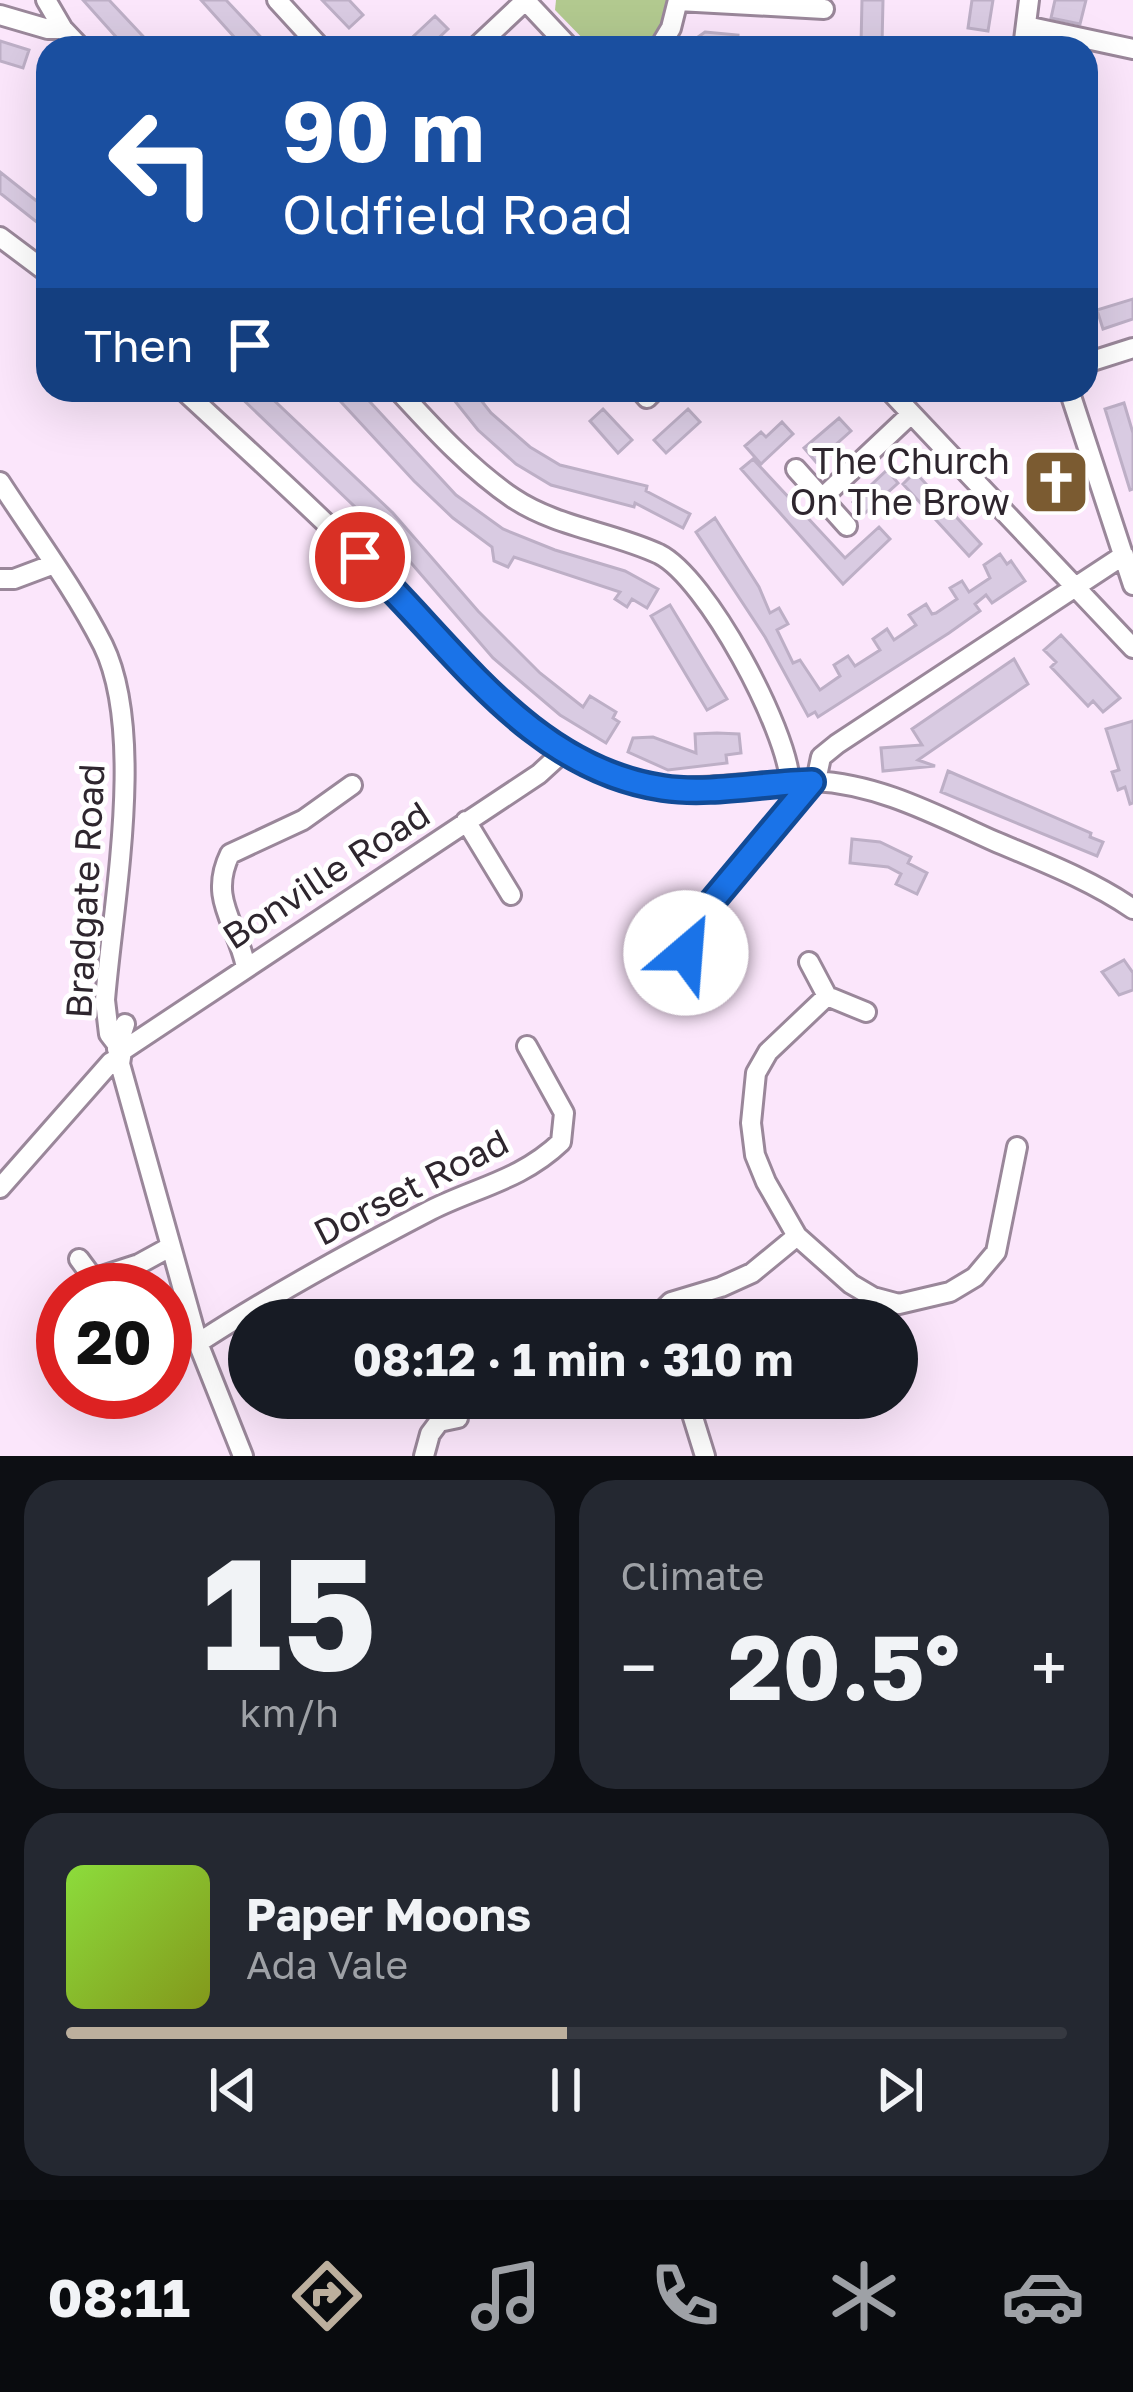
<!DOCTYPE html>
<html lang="en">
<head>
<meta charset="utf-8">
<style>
	body { margin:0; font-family:"Golos Text",sans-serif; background:#242831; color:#f1f3f6; height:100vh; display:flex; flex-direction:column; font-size:45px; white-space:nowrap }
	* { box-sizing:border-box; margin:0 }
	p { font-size:39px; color:#9ea1a6 }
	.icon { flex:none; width:66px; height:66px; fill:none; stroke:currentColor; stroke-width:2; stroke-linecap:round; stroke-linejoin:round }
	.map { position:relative; height:1456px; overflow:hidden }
	.panel { display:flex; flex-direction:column; gap:24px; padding:24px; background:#0d0f14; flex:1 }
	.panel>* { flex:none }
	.guide { position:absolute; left:36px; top:36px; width:1062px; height:366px; border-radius:36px; box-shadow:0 12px 48px #0002; background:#1a4fa0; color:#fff; overflow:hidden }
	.speed { position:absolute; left:36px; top:1263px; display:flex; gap:24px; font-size:60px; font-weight:700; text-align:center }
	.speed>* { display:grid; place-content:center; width:156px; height:156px; border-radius:50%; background:#171b24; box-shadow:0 12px 48px #0002; line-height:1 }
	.speed .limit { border:18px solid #d22; background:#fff; color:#111 }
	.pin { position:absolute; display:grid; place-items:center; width:102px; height:102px; color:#fff; margin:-51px; border:6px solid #fff; border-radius:50%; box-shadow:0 3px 12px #0007 }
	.me { position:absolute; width:132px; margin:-66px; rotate:27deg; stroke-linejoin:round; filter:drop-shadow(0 0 9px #0008) }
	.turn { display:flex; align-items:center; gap:42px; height:252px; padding:0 48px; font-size:54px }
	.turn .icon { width:156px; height:156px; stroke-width:2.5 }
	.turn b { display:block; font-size:84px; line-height:102px }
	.then { display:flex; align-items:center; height:114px; padding:0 48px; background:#0003; gap:24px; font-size:45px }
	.big { font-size:90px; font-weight:700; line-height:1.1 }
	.panel .card { flex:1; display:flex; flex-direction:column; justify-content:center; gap:18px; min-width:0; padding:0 42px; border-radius:36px; background:#242831 }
	.panel .dial { align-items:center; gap:0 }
	.dial b { font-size:156px; line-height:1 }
	.song { display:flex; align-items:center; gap:36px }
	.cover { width:144px; height:144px; border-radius:18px; background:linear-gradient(135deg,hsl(90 70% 55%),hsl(70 70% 35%)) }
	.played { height:12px; border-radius:6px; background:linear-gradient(90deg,#bcaf9d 50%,#363941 50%) }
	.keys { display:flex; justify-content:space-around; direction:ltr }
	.heat { display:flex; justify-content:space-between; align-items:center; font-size:66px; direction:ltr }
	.panel .tiles { flex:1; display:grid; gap:24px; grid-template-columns:1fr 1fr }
	.card:last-child { grid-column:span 2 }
	.trip { position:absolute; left:228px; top:1299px; width:690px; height:120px; border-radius:60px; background:#171b24; box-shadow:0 12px 48px #0002; font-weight:700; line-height:120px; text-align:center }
	.dock { display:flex; height:192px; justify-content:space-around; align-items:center; background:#090b0e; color:#9ea1a6 }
	.dock .icon { width:84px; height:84px }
	.dock .current { color:#bcaf9d }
	.dock b { font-size:54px; color:#f1f3f6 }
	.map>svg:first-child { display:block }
	.green { fill:#b2c98f }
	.building { fill:#d9cbe2; stroke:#bdafc6; stroke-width:3 }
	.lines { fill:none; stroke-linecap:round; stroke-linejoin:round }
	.minor-casing { stroke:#9a879a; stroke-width:24 }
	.minor { stroke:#fff; stroke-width:18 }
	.route-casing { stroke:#114b97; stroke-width:30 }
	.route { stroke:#1a73e8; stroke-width:21 }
	.labels { text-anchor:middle; stroke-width:10; stroke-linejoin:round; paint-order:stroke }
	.poi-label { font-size:36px; fill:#2e262e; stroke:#fff; text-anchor:end }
	.street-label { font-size:36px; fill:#2e262e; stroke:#fff }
</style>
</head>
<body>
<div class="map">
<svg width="1133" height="1456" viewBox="0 0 1133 1456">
	<rect width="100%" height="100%" fill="#fbe6fb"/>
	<!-- green -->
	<path class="green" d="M556 0H676L656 48H592L555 10Z"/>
	<!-- building -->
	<path class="building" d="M83 0H109L154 48H126Z
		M201 0H226L271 48H244Z
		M322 0H349L363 15 349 28Z
		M862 0H883L882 45H861Z
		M972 0H993L988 31 968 28Z
		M1055 0H1086L1080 24 1051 18Z
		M435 16 448 29 428 48H401Z
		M705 32 738 35 737 48H693L698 37Z
		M0 41 29 50 23 68 0 61Z
		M0 172 48 210V231L0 193Z
		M1133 299V319L1103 329 1097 310Z
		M233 390H263L393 513 478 611 540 673 583 707 590 696 616 712 613 718 619 722 606 743 560 715 493 658 400 550Z
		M330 390H359L456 495 503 529 555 550 625 571 658 589 647 608 632 599 627 607 615 599 620 592 514 557 508 567 494 561 492 547 453 518 414 481Z
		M446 390H473L491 413 530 447 560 465 647 486 646 491 690 514 683 528 635 503 634 507 551 485 516 464 478 430Z
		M1124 403 1133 433V489L1130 490 1105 409Z
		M603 409 632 440 618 453 590 421Z
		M688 409 700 422 666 453 654 440Z
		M839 418 851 431 816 462 804 448Z
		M782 422 793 434 761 464 745 446 761 432 766 437Z
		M753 459 845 558 879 527 890 539 843 584 741 469Z
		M887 470 898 483 864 514 853 502Z
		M915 472 981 544 969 556 903 484Z
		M715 518 759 587 770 613 779 608 788 624 777 630 793 663 800 660 820 690 840 676 834 665 848 656 855 666 880 650 873 639 887 629 894 640 916 625 909 615 926 604 932 614 936 613 957 599 950 588 962 581 969 592 990 578 984 565 1000 554 1007 564 1011 561 1025 581 992 603 986 595 975 604 980 611 949 633 818 717 815 712 808 716 765 637 696 532Z
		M670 605 727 699 707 710 651 616Z
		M1061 635 1120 698 1103 712 1093 701 1088 706 1051 667 1056 662 1044 650Z
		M1014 659 1028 684 918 760 935 766 883 771 881 748 922 745 912 729Z
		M1133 721V803L1130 804 1125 787 1118 790 1112 772 1119 770 1106 729Z
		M717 733 739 734 741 753 726 755 727 763 668 770 628 752 633 738 653 737 696 753 695 734Z
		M948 771 1091 833 1090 837 1103 842 1097 856 941 792Z
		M852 839 880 842 911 857 908 863 927 873 917 894 896 884 901 874 888 867 850 863Z
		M1124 960 1133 973V990L1119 995 1102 972Z"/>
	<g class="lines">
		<defs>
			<path id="minor" d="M46 0 63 29 81 48
				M277 0 321 48
				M525 0 570 48
				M678 1 824 9
				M0 15 48 29H63
				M1026 26 1133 49
				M475 48 526 0
				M659 48 671 28 678 0
				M1023 48 1029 0
				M0 237 48 273
				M1086 363 1133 348
				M183 390C252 454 322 517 388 584 454 650 510 731 598 771 668 803 741 778 814 781 879 784 936 815 994 841 1041 861 1091 880 1133 909
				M398 390C433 428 469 468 513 498 556 527 612 532 659 554 707 578 787 729 790 782
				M640 390 647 398 655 390
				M889 390 1133 648
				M1069 390 1133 585
				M796 469 847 526
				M0 482C35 536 74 588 103 645 146 733 113 902 105 1000L109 1034 122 1051 120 1064 198 1343 243 1456
				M822 498 911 414
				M0 579H14L54 564
				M816 781 821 757 837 744 1124 555
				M466 821 511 895
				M686 953 700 916 811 782
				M809 962 827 996 866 1012
				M246 967C237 923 208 899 230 854L303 820 352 785
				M827 996 768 1052 756 1073 751 1123 755 1155 766 1182 797 1236 851 1284 873 1297 899 1304 950 1292 975 1277 996 1252 1017 1147
				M117 1049 125 1024
				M122 1051 539 774 564 751
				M0 1188 111 1062 120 1057
				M79 1259 102 1290
				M96 1278 139 1264 170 1247
				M666 1320 665 1308 671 1302 721 1287 752 1273 797 1236
				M198 1343C273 1294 352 1251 431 1210 477 1187 521 1180 561 1142L564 1113 527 1046
				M687 1398 705 1456
				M424 1456 430 1434 439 1422 458 1418"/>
		</defs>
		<!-- minor casing -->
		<use href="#minor" class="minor-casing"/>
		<!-- minor -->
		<use href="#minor" class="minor"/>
	</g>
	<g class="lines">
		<defs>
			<path id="route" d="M360 557C452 644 528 768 663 788 711 795 764 783 812 782L700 916 686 953"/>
		</defs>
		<!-- route casing -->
		<use href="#route" class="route-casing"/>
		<!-- route -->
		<use href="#route" class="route"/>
	</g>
	<!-- icons -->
	<defs>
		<symbol id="church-square" viewBox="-11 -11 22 22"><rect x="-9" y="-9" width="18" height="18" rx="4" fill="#7b5b31" stroke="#fff"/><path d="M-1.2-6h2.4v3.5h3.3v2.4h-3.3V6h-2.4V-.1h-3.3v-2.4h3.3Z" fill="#fff"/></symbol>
	</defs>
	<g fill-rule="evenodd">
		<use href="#church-square" x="1018" y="444" width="76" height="76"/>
	</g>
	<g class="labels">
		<!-- poi labels -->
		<g class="poi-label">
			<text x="1010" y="474">The Church<tspan x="1010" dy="41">On The Brow</tspan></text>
		</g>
		<!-- street labels -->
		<g class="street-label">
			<text transform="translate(326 875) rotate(-33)" y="13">Bonville Road</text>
			<text transform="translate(85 891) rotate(-87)" y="13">Bradgate Road</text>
			<text transform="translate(411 1187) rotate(-27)" y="13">Dorset Road</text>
		</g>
	</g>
</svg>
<div class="speed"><div class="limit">20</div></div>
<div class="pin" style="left:360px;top:557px;background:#d93025"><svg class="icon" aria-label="arrive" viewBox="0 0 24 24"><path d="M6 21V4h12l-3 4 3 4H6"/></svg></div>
<svg class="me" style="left:686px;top:953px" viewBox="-20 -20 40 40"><circle r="19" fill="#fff"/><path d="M0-13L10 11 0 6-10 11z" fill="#1a73e8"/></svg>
<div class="trip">08:12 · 1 min · 310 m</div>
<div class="guide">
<div class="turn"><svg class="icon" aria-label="left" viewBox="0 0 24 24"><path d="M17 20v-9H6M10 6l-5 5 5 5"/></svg><div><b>90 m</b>Oldfield Road</div></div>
<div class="then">Then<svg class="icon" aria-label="arrive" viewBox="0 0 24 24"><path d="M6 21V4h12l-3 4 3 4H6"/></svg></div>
</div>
</div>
<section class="panel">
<div class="tiles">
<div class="card dial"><b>15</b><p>km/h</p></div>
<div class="card"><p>Climate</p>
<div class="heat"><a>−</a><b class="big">20.5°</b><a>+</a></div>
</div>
<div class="card">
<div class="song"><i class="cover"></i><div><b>Paper Moons</b><p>Ada Vale</p></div></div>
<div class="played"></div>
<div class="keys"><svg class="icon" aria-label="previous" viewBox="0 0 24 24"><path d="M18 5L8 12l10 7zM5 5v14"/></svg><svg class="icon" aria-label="pause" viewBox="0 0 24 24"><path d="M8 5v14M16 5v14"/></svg><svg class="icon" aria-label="next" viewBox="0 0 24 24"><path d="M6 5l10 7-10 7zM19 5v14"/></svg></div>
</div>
</div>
</section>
<nav class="dock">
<b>08:11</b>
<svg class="icon current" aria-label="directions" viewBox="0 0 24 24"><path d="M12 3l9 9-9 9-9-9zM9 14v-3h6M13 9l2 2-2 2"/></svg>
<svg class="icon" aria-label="music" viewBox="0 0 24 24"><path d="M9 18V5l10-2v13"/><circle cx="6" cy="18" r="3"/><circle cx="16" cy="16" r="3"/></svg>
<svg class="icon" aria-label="phone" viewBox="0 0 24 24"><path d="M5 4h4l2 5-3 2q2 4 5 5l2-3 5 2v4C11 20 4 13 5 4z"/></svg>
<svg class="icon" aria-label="climate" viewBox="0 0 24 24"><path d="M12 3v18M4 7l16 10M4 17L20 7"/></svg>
<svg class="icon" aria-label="car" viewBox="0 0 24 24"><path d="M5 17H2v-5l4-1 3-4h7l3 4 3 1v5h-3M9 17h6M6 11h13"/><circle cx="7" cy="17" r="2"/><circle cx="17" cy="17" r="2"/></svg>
</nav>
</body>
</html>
